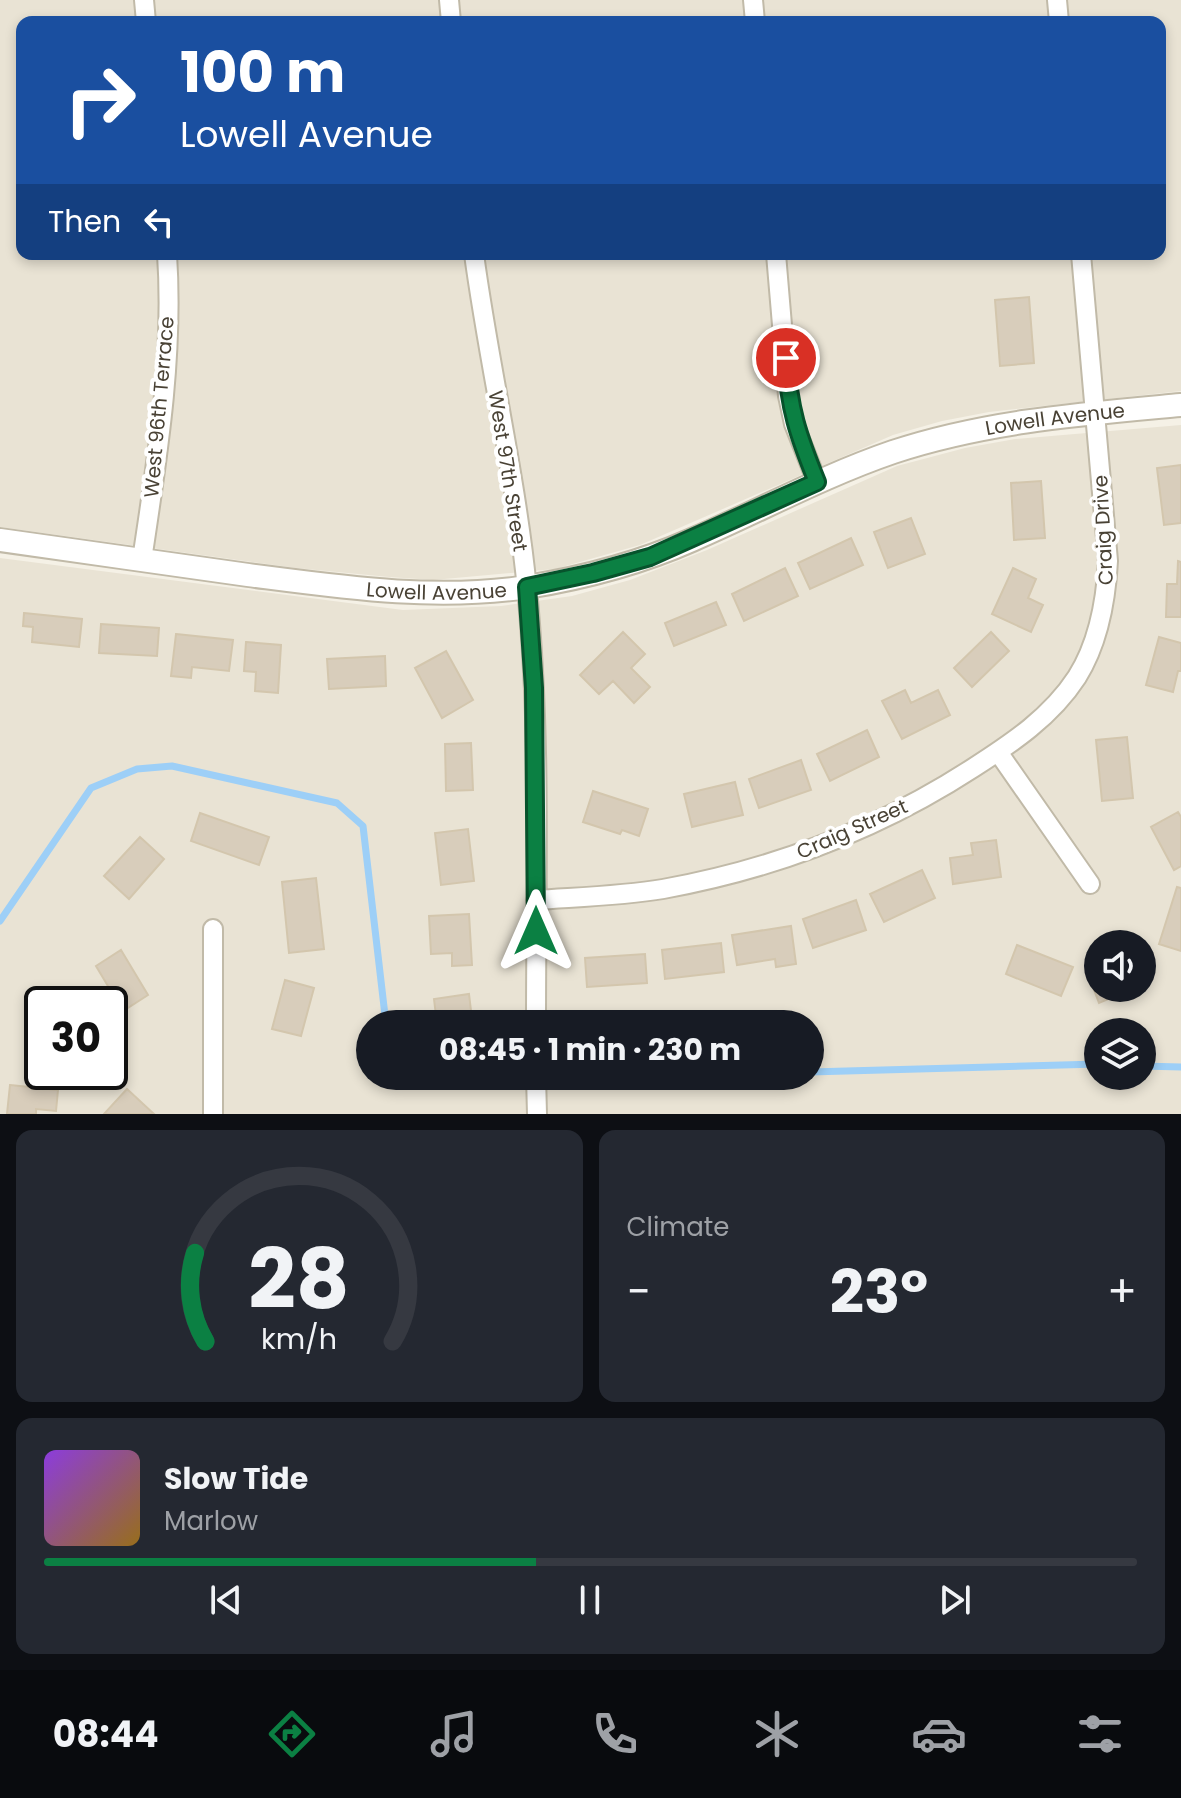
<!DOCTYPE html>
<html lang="en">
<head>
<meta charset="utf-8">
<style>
	body { margin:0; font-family:Poppins,sans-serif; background:#242831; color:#f1f3f6; height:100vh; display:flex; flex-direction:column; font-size:30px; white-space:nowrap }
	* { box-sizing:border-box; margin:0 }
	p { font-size:26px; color:#9ea1a6 }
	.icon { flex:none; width:44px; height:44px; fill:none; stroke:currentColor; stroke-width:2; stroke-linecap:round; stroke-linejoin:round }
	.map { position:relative; height:1114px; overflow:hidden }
	.sheet { display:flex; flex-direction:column; gap:16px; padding:16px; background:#0d0f14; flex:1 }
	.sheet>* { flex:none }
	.guide { position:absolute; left:16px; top:16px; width:1150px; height:244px; border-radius:16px; box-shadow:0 4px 12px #0003; background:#1a4fa0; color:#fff; overflow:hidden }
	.tools { position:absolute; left:1084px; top:930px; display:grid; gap:16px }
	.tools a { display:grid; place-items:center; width:72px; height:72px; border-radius:50%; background:#171b24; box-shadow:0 4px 12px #0003; font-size:40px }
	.speed { position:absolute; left:24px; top:986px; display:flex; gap:16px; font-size:40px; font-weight:700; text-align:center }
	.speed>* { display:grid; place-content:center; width:104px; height:104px; border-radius:50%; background:#171b24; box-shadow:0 4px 12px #0003; line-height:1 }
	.speed .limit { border:4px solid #111; border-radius:12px; background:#fff; color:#111 }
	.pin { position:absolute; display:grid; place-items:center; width:68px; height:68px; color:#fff; margin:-34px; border:4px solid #fff; border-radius:50%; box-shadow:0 2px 8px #0007 }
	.me { position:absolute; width:88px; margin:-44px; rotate:0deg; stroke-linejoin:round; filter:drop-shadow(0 0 6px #0008) }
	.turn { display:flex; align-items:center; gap:28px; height:168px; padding:0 32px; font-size:36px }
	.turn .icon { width:104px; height:104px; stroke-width:2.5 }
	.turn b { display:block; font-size:56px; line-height:68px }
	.then { display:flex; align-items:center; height:76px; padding:0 32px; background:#0003; gap:16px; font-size:30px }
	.big { font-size:60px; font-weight:700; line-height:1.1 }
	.sheet .card { flex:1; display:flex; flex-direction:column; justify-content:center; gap:12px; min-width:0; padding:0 28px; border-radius:16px; background:#242831 }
	.sheet .dial { align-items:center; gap:0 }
	.dial svg { height:208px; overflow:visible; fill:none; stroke:#363941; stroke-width:7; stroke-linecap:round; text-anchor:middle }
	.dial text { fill:#f1f3f6; stroke:none }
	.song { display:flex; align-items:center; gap:24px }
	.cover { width:96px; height:96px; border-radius:12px; background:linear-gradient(135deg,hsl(270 70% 55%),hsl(40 70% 35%)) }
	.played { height:8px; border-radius:4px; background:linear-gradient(90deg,#0b8043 45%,#363941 45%) }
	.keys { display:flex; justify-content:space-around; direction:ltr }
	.heat { display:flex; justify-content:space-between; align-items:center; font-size:44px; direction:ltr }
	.sheet .tiles { flex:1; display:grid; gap:16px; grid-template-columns:1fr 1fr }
	.card:last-child { grid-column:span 2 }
	.trip { position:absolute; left:356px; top:1010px; width:468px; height:80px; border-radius:40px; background:#171b24; box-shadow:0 4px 12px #0003; font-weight:700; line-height:80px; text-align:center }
	.menu { display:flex; height:128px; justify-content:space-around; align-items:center; background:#090b0e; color:#9ea1a6 }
	.menu .icon { width:56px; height:56px }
	.menu .selected { color:#0b8043 }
	.menu b { font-size:36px; color:#f1f3f6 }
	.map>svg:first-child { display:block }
	.residential { fill:#e9e3d4; fill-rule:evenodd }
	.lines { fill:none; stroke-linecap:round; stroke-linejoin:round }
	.stream { stroke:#9dcff7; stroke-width:7 }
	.building { fill:#d8cdbb; stroke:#d3c6ad; stroke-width:2 }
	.minor-casing { stroke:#c1baa8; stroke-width:22 }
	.tertiary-casing { stroke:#c1baa8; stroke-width:26 }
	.minor { stroke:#fff; stroke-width:18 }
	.tertiary { stroke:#fff; stroke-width:22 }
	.route-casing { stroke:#07532c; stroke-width:20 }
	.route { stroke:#0b8043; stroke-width:14 }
	.labels { text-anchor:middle; stroke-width:8; stroke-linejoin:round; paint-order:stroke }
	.street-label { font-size:20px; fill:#494235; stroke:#fff }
</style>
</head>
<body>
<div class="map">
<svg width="1181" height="1114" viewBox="0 0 1181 1114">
	<rect width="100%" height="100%" fill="#f5f1e6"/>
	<!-- residential -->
	<path class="residential" d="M0 0H1181V391L989 412 942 421 893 435 640 545 555 569 433 580 389 577 296 568 0 527ZM22 22H1160V254H22Z
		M1181 425V1114H0V558L403 610 501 606 572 596 630 580 707 550 897 466 965 448 1015 439ZM1098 944H1142V988H1098ZM42 1004H110V1072H42ZM370 1024H810V1076H370ZM1098 1032H1142V1076H1098Z"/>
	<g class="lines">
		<!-- stream -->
		<path class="stream" d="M0 921 91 788 137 769 172 766 337 803 363 826 386 1024
			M1142 1066 1181 1067
			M810 1072 1098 1064
			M416 1076H446
			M562 1077 592 1076"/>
	</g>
	<!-- building -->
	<path class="building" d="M1029 297 1034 363 1000 366 995 300Z
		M1181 465V523L1164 525 1157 468Z
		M1041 481 1045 538 1014 540 1011 483Z
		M911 518 925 554 888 568 874 532Z
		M851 538 863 565 810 589 798 563Z
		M1178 561 1181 562V617H1166L1167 584H1177Z
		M785 568 798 596 744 621 732 594Z
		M1013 568 1036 579 1028 598 1043 605 1031 632 992 614Z
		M716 602 726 625 674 646 665 623Z
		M24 613 82 619 79 647 32 642 33 627 23 626Z
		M101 624 159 628 157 656 99 653Z
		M623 632 645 654 631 668 650 687 634 703 613 681 599 694 580 675Z
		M991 632 1009 651 972 687 954 668Z
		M176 634 233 640 229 671 192 667 191 678 171 676Z
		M1159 637 1181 643V671H1178L1173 692 1146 685Z
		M246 642 281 645 278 693 255 691 256 672 244 671Z
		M446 651 473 700 442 718 415 668Z
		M385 656 386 686 329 689 327 659Z
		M905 690 911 703 938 690 950 715 902 739 882 701Z
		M867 730 879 757 830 781 817 754Z
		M1127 737 1133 798 1102 801 1096 740Z
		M471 743 473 790 446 791 445 744Z
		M801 760 811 790 759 808 749 779Z
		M735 782 743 815 692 827 684 794Z
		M593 791 648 809 639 836 622 830 620 834 583 822Z
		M1178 812 1181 817V866L1174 870 1151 827Z
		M200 813 269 837 259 865 191 841Z
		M468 829 474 881 441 885 435 833Z
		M140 837 164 859 129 899 104 876Z
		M996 840 1001 877 953 884 950 858 973 855 971 843Z
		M922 870 935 898 884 922 870 894Z
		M316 878 324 949 289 953 282 882Z
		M1177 887 1181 888V951L1159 944Z
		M856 900 866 930 813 948 803 919Z
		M469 914 472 965 452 966V953L431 954 429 916Z
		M791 926 796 964 776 967 775 959 737 965 732 935Z
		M721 943 724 972 665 979 662 950Z
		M1017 945 1073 967 1061 996 1006 974Z
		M121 950 148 995 123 1011 96 966Z
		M645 954 647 983 587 987 585 958Z
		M1098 970V988H1134L1099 1003 1088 974Z
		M285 980 314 988 301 1036 272 1029Z
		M469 994 472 1019 464 1021V1024H437L434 999Z
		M10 1085 58 1090 56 1111 36 1109V1114H7Z
		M127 1089 154 1114H104Z"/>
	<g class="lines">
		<defs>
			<path id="minor" d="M144 0 146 22
				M449 0 451 22
				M753 0 755 22
				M1057 0 1059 22
				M474 254C489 366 516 476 527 589 541 733 536 879 536 1024
				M776 254 788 396 794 424 817 482
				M142 560C157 459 174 357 167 254
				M998 752 1090 884
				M536 900C578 897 621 896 663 889 773 869 879 829 973 768 1012 743 1051 717 1077 677 1099 642 1106 601 1108 561L1081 254
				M213 929V1114
				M536 1076 537 1114"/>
			<g id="tertiary">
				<path id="s1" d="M0 540C83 552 165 563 248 575 341 587 434 601 527 587 583 578 640 563 692 540 759 511 823 476 893 452 987 421 1083 414 1181 405"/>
			</g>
		</defs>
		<!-- minor casing -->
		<use href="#minor" class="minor-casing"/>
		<!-- tertiary casing -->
		<use href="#tertiary" class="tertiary-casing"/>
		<!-- minor -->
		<use href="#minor" class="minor"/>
		<!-- tertiary -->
		<use href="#tertiary" class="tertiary"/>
	</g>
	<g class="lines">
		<defs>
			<path id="route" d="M536 931 534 688 527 587 593 573 650 557 817 482C798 435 789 409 786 358"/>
		</defs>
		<!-- route casing -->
		<use href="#route" class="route-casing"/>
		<!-- route -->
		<use href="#route" class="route"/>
	</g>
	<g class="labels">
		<!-- street labels -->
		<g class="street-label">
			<text transform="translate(159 407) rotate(-85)" y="7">West 96th Terrace</text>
			<text dy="7" stroke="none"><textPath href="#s1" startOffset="1088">Lowell Avenue</textPath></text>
			<text transform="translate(508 471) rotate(81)" y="7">West 97th Street</text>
			<text transform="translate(1103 530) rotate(-93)" y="7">Craig Drive</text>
			<text dy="7" stroke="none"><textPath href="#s1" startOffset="440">Lowell Avenue</textPath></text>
			<text transform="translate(852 829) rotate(-24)" y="7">Craig Street</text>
		</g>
	</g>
</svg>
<div class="tools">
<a><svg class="icon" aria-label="sound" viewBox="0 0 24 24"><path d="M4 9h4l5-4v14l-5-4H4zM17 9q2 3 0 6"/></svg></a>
<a><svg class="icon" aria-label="layers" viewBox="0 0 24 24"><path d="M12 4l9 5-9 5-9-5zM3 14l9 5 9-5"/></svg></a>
</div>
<div class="speed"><div class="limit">30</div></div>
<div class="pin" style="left:786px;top:358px;background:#d93025"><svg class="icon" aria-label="arrive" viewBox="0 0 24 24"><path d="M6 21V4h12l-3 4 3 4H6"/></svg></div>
<svg class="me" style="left:536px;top:931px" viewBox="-20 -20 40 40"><path d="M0-17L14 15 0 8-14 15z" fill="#0b8043" stroke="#fff" stroke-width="4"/></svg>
<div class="trip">08:45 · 1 min · 230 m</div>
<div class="guide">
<div class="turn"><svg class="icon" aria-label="right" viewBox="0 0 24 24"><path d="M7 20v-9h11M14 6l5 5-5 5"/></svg><div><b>100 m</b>Lowell Avenue</div></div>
<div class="then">Then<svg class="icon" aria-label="left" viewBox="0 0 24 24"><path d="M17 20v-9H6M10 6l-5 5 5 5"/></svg></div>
</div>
</div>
<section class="sheet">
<div class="tiles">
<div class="card dial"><svg viewBox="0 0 100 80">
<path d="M14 69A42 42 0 1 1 86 69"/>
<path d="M14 69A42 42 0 0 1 10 35" stroke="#0b8043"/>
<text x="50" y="56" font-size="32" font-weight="700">28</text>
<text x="50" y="72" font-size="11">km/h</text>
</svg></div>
<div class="card"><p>Climate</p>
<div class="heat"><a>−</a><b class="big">23°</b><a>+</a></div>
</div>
<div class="card">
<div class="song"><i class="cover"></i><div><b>Slow Tide</b><p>Marlow</p></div></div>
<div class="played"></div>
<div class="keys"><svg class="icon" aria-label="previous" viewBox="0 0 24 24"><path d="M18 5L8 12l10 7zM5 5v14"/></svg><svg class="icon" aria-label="pause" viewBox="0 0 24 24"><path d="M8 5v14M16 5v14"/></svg><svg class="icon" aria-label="next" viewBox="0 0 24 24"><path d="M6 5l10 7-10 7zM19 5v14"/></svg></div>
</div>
</div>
</section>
<nav class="menu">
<b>08:44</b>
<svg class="icon selected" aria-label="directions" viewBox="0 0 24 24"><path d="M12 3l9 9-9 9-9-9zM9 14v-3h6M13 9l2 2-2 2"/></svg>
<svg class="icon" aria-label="music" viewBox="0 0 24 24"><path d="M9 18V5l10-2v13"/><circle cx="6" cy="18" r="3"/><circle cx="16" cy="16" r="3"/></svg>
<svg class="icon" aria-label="phone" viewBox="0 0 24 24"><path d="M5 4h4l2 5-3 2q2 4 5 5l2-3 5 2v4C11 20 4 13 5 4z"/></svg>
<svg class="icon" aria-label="climate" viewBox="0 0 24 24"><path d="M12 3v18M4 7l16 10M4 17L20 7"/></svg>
<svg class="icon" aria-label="car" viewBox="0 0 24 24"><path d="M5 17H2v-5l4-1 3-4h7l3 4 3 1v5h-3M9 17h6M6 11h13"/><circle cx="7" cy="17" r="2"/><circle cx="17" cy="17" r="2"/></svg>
<svg class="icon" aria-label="filters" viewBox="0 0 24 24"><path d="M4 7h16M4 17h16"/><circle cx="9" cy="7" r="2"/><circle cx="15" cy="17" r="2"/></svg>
</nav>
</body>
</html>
